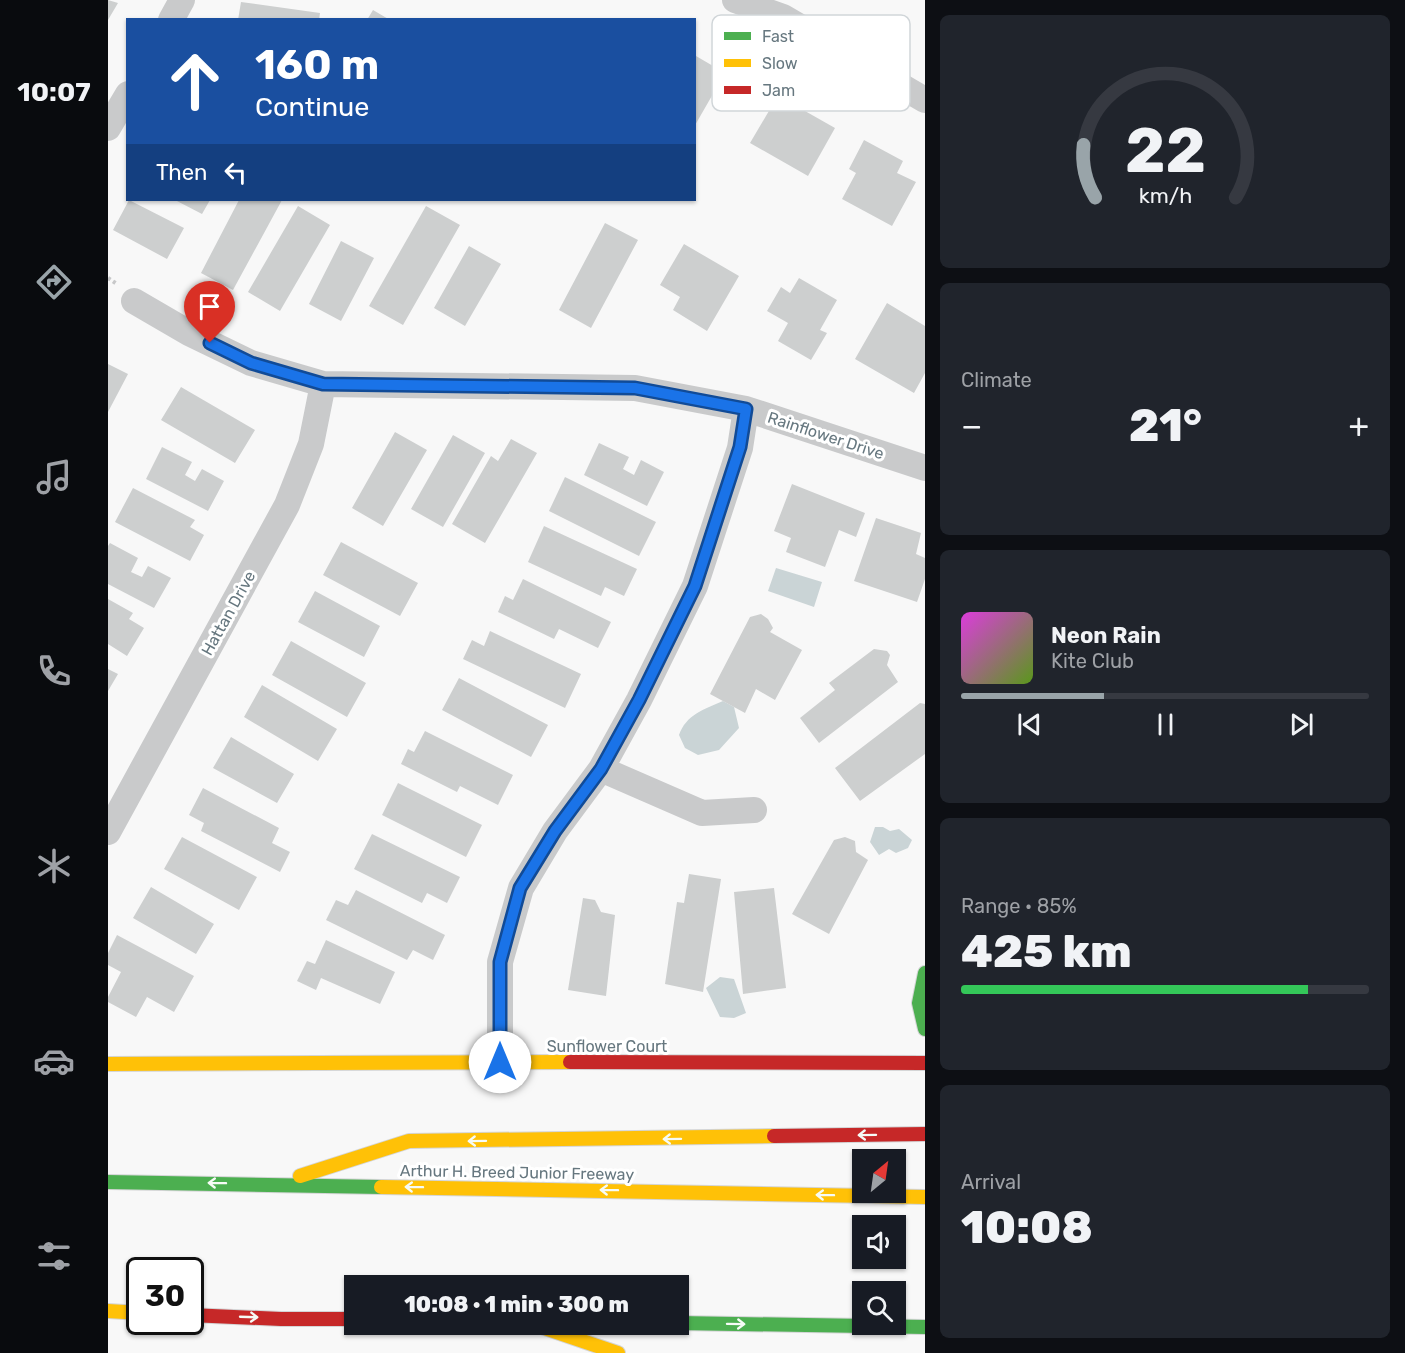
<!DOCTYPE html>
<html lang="en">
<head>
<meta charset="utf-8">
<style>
	body { margin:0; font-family:Rubik,sans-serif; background:#20242c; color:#f1f3f6; height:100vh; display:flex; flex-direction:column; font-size:22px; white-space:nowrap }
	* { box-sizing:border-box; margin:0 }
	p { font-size:20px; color:#9ea1a6 }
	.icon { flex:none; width:33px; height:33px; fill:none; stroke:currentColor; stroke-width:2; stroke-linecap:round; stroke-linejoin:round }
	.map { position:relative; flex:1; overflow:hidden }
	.drawer { display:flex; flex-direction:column; gap:15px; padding:15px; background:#0d0f14; width:480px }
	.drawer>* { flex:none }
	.banner { position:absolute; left:18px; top:18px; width:570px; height:183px; border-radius:0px; box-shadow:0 2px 4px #0004; background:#1a4fa0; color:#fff; overflow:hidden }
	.needle { width:39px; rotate:29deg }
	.fabs { position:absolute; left:744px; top:1149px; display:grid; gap:12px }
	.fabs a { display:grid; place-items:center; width:54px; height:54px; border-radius:0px; background:#171b24; box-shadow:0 2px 4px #0004; font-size:30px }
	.speed { position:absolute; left:18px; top:1257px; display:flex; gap:12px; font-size:30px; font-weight:700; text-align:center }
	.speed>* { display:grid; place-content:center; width:78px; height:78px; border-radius:50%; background:#171b24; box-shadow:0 2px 4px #0004; line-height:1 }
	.speed .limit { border:3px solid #111; border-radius:9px; background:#fff; color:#111 }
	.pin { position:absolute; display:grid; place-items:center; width:51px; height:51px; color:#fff; margin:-62px -26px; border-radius:50% 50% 50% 0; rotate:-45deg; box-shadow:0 0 6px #0007 }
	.pin .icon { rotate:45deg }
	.me { position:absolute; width:66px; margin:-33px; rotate:0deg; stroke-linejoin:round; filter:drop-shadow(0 0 4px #0008) }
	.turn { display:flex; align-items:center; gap:21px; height:126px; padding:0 30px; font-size:27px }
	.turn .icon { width:78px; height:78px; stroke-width:2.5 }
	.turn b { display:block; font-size:42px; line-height:51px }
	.then { display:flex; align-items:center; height:57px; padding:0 30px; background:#0003; gap:12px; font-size:22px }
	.big { font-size:45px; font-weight:800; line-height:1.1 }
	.drawer .tile { flex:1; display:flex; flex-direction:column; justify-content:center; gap:9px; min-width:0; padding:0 21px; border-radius:9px; background:#20242c }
	.drawer .dial { align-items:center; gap:0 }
	.dial svg { height:156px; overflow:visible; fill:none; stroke:#363941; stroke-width:7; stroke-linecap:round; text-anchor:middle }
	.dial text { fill:#f1f3f6; stroke:none }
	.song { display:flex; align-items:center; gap:18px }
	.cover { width:72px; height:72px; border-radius:9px; background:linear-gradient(135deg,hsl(300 70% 55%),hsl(90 70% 35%)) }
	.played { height:6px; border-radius:3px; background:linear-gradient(90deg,#99a4a9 35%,#363941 35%) }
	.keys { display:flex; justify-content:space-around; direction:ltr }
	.heat { display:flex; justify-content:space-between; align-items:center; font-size:33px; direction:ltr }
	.charge { height:9px; border-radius:4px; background:linear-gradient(90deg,#34c759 85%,#363941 0) }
	.trip { position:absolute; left:236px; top:1275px; width:345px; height:60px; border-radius:0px; background:#171b24; box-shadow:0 2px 4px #0004; font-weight:800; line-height:60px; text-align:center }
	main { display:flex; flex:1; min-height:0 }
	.dock { display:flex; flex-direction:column; width:108px; justify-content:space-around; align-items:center; background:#090b0e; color:#9ea1a6 }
	.dock .icon { width:42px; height:42px }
	.dock .current { color:#99a4a9 }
	.dock b { font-size:27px; color:#f1f3f6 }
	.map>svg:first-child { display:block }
	.water { fill:#cad4d6 }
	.building { fill:#cdcfcf }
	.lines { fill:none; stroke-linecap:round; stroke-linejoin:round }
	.fast-casing { stroke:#d4d5d6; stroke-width:16 }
	.slow-casing { stroke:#d4d5d6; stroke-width:16 }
	.jam-casing { stroke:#d4d5d6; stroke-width:16 }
	.path { stroke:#c7c8c9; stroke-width:4; stroke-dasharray:3 3; stroke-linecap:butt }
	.street { stroke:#c9cacb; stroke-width:26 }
	.fast { stroke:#4caf50; stroke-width:14 }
	.slow { stroke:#ffc107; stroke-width:14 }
	.jam { stroke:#c62828; stroke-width:14 }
	.oneway { stroke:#f6fbf6 }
	.route-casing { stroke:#114b97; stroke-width:15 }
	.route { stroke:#1a73e8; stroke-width:10 }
	.labels { text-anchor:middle; stroke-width:6; stroke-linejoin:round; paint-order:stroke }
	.street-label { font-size:16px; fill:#66777f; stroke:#fff }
	.key { fill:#fff; stroke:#d1d6d9; stroke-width:1.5 }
	.key-label { font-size:16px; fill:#66777f }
</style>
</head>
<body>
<main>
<nav class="dock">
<b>10:07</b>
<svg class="icon current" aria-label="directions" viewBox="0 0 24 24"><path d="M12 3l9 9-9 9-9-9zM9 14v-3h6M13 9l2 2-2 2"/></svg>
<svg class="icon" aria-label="music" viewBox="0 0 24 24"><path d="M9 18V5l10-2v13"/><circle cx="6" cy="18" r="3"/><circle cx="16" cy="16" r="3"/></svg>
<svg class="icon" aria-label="phone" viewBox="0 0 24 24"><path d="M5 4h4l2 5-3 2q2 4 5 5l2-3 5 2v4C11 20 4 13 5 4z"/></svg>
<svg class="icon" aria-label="climate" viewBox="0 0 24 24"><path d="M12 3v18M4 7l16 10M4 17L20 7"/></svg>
<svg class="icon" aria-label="car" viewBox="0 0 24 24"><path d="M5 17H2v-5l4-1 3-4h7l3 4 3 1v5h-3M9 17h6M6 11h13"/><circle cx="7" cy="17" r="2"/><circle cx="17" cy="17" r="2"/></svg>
<svg class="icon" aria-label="filters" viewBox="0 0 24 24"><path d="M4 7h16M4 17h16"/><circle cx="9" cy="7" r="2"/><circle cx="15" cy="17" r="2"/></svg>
</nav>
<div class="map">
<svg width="817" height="1353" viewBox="0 0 817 1353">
	<rect width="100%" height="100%" fill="#f8f8f8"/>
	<!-- water -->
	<path class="water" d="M668 568 714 582 706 607 660 591Z
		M615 701 626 707 631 728 611 750 590 755 577 748 571 735C578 715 596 709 615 701Z
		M767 827H775L782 831 791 829 804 840 800 848 788 853 781 849 771 855 762 842Z
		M612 977 626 979 638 1013 626 1018 612 1017 598 988Z"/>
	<!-- building -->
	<path class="building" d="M0 0 10 3 0 20Z
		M133 2 212 13 211 20H130Z
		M265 10 282 20H259Z
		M588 56 617 73 586 127V59Z
		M675 87 701 103 697 111 727 128 700 176 642 143Z
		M756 140 795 161 789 173 808 182 784 226 734 199 748 173 741 169Z
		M21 200 76 228 59 259 5 230Z
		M67 200H102L94 214Z
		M131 200H174L125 290 93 273Z
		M190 206 222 225 172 311 140 292Z
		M318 206 352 225 295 325 261 306Z
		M497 223 530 240 483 328 451 310Z
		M233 241 266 258 233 321 201 304Z
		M576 244 631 276 599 331 565 310 572 297 552 285Z
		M361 246 393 264 357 326 326 308Z
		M691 278 729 300 712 330 719 333 703 360 670 341 680 323 659 311 673 287 682 293Z
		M779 303 817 326V373L806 393 747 359Z
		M0 364 20 374 0 412Z
		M73 387 147 430 127 463 53 420Z
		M287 432 319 450 275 526 244 508Z
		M345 435 377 453 335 527 303 509Z
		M403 439 429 453 377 543 344 524 383 456 390 461Z
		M491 443 521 457 515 469 526 475 533 460 556 472 539 506 476 475Z
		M54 447 84 462 77 475 87 481 94 469 116 481 100 511 38 479Z
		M457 477 548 522 531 556 441 511Z
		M684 484 757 513 748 537 731 530 717 567 678 552 683 538 666 531Z
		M25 488 87 520 82 527 96 535 82 561 7 522Z
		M768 518 813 533 808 554 817 558V579L809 602 746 581Z
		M436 526 529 569 516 596 497 587 493 596 420 562Z
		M233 542 310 583 292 616 215 575Z
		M2 543 30 558 23 572 34 577 40 566 63 578 46 608 0 584V546Z
		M415 579 503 622 490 648 451 629 446 639 390 612 397 596 405 600Z
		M207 591 272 626 256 657 190 622Z
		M0 599 25 613 21 619 36 628 19 656 0 644Z
		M653 614 660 619 665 628 662 632 694 650 667 700 648 689 637 713 602 694 642 617Z
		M382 631 473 674 457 708 355 659 364 640 376 646Z
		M183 641 258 683 239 717 164 675Z
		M766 649 779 651 782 655 779 665 790 682 711 743 692 718 727 690 721 683Z
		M0 669 10 674 0 691Z
		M351 678 440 725 423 757 334 710Z
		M154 685 229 729 210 761 136 717Z
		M812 703 817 704V754L752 801 727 768Z
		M317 731 405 775 390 805 352 786 349 792 293 764 300 749 306 752Z
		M123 737 186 774 169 803 105 768Z
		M290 783 374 825 358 857 274 815Z
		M95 788 171 828 164 843 182 852 172 872 93 831 96 823 81 815Z
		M264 834 352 877 339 903 319 893 314 903 246 869Z
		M74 837 149 877 131 910 56 869Z
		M737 837 747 841 748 852 760 860 721 934 684 914 726 840Z
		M581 874 613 879 595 992 557 984 569 902 576 903Z
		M43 887 106 924 88 954 25 918Z
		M666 888 678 988 635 994 626 892Z
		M248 890 337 935 325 960 305 950 299 960 218 920 228 900 240 905Z
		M475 898 487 900 493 912 507 915 498 996 460 990Z
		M9 935 86 976 66 1012 39 997 28 1017 0 1002V997L13 972 0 965V953Z
		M218 940 287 972 272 1004 213 978 208 990 189 981 199 961 207 964Z"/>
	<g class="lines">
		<defs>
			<path id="fast" d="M817 973 811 1003 817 1029
				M0 1182 273 1187
				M570 1323 817 1327"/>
			<path id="slow" d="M0 1064 462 1062
				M192 1176 301 1141 666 1136
				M273 1187 817 1197
				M0 1311 32 1313
				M425 1324 510 1353"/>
			<path id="jam" d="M462 1062 817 1063
				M666 1136 817 1134
				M82 1315 173 1319H246"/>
		</defs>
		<!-- fast casing -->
		<use href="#fast" class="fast-casing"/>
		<!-- slow casing -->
		<use href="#slow" class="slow-casing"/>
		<!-- jam casing -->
		<use href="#jam" class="jam-casing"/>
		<!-- path -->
		<path class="path" d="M0 278 9 284"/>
		<!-- street -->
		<path class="street" d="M627 0 675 17 817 100
			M63 20 74 0
			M0 128 20 94
			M26 301 81 333 143 363 215 384 527 388 638 409 817 468
			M493 769 594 813 646 810
			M0 832 179 505 203 444 215 384
			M392 1062V962L413 888 447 831 493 769 531 700 587 586 632 448 638 409"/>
		<!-- fast -->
		<use href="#fast" class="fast"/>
		<!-- slow -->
		<use href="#slow" class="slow"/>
		<!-- jam -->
		<use href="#jam" class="jam"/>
	</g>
	<!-- one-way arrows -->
	<defs><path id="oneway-shaft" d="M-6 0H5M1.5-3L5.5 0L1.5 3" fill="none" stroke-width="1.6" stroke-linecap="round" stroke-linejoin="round" transform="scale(1.5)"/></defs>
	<g class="oneway">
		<use href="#oneway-shaft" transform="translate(759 1135) rotate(179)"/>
		<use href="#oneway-shaft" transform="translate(564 1139) rotate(179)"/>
		<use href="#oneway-shaft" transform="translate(369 1141) rotate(179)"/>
		<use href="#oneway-shaft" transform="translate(109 1183) rotate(-179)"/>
		<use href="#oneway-shaft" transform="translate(306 1187) rotate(-179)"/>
		<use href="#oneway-shaft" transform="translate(501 1190) rotate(-179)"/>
		<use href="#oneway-shaft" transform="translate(717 1195) rotate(-179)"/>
		<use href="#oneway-shaft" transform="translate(141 1317) rotate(2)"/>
		<use href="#oneway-shaft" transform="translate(628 1324) rotate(1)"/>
	</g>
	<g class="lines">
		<defs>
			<path id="route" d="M102 343 143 363 215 384 527 388 638 409 632 447 587 586 531 700 493 769 447 831 412 888 392 962V1062"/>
		</defs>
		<!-- route casing -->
		<use href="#route" class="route-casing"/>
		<!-- route -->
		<use href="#route" class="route"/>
	</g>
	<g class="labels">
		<!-- street labels -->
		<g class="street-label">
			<text transform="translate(718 435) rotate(18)" y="6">Rainflower Drive</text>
			<text transform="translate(120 613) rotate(-61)" y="6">Hattan Drive</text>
			<text x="499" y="1052">Sunflower Court</text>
			<text transform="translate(409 1172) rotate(1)" y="6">Arthur H. Breed Junior Freeway</text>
		</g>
	</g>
	<!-- legend -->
	<rect x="604" y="15" width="198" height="96" rx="9" class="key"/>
	<rect x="616" y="32" width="27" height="8" fill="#4caf50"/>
	<rect x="616" y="59" width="27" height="8" fill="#ffc107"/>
	<rect x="616" y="86" width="27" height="8" fill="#c62828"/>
	<g class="key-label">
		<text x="654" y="42">Fast</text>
		<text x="654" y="69">Slow</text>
		<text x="654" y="96">Jam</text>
	</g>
</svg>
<div class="fabs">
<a><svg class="needle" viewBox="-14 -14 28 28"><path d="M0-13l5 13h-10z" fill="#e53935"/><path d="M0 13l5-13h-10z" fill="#9ea1a6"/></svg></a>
<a><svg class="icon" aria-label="sound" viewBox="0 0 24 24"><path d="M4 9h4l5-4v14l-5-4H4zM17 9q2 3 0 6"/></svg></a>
<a><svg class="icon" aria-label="search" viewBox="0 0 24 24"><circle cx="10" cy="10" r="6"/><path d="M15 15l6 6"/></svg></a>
</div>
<div class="speed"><div class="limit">30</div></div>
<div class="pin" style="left:102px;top:343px;background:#d93025"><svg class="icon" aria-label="arrive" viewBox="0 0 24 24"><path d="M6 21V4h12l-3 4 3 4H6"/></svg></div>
<svg class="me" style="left:392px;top:1062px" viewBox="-20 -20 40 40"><circle r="19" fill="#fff"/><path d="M0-13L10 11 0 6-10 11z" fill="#1a73e8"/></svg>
<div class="trip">10:08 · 1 min · 300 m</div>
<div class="banner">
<div class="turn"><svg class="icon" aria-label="ahead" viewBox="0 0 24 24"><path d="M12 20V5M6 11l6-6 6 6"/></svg><div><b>160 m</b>Continue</div></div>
<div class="then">Then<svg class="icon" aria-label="left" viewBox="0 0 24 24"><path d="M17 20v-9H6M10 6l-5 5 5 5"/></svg></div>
</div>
</div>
<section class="drawer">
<div class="tile dial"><svg viewBox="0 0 100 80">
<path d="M14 69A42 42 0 1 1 86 69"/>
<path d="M14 69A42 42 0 0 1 8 42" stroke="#99a4a9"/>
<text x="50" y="56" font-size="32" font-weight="700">22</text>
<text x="50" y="72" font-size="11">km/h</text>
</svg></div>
<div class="tile"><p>Climate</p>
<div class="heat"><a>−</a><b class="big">21°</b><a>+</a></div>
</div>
<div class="tile">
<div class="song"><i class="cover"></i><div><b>Neon Rain</b><p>Kite Club</p></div></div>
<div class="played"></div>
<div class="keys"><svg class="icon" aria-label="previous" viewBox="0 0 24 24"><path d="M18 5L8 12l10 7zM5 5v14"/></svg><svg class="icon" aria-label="pause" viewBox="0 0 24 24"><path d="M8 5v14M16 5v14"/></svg><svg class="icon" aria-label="next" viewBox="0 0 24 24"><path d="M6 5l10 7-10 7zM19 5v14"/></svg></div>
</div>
<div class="tile"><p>Range · 85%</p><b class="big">425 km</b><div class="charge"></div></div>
<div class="tile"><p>Arrival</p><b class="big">10:08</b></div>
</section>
</main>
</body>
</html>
